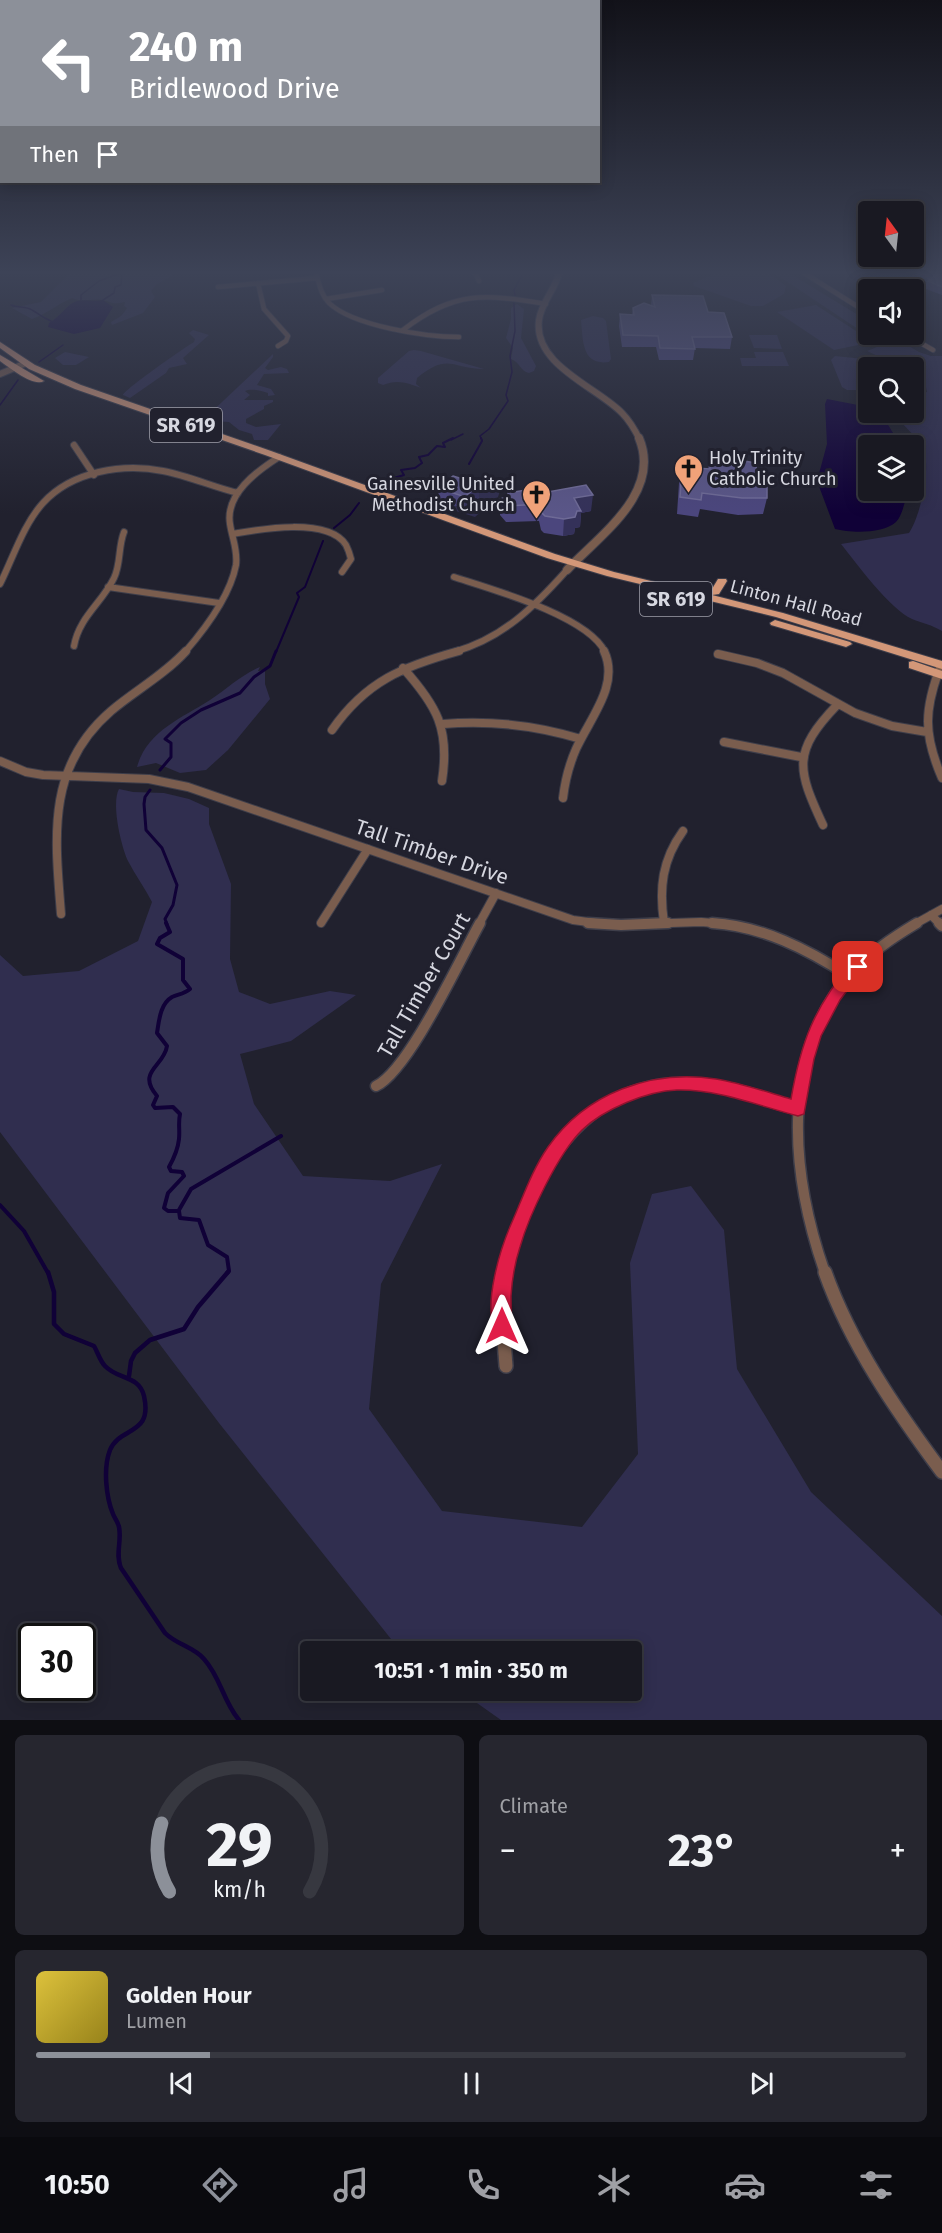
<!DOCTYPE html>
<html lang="en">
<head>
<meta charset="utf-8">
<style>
	body { margin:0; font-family:"Fira Sans",sans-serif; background:#26262f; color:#f1f3f6; height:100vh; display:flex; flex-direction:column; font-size:22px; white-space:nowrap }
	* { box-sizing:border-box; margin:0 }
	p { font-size:20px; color:#9fa0a5 }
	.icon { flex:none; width:33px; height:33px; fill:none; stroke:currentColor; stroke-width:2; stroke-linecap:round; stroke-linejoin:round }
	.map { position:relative; height:1720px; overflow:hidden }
	.side { display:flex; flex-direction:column; gap:15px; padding:15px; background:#0e0e13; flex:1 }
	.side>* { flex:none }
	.banner { position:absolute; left:0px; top:0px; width:600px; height:183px; box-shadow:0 3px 15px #0003,0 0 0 2px #373840; background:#8c9099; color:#fff; overflow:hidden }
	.needle { width:39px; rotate:345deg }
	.buttons { position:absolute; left:858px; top:201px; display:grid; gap:12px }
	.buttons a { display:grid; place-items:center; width:66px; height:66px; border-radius:6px; background:#191922; box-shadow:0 3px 15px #0003,0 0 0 2px #373840; font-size:30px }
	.speed { position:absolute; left:18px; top:1623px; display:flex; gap:12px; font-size:30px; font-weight:700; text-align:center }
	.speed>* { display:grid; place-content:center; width:78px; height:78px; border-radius:50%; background:#191922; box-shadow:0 3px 15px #0003,0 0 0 2px #373840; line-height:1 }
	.speed .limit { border:3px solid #111; border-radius:9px; background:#fff; color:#111 }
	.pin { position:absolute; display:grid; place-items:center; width:51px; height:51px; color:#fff; margin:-26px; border-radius:12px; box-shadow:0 3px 9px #0006 }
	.me { position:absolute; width:66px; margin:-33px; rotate:0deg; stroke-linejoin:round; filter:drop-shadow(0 0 4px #0008) }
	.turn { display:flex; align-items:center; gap:21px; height:126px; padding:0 30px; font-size:27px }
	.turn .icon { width:78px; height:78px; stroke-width:2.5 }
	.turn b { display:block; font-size:42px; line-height:51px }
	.then { display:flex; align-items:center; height:57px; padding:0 30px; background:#0003; gap:12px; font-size:22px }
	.big { font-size:45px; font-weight:700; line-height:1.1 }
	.side .widget { flex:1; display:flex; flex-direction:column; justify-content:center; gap:9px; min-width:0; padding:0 21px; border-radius:9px; background:#26262f }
	.side .dial { align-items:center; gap:0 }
	.dial svg { height:156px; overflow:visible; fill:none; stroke:#373840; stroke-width:7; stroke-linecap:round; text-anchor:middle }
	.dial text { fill:#f1f3f6; stroke:none }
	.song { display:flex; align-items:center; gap:18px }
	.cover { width:72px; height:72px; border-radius:9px; background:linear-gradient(135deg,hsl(50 70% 55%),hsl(50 70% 35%)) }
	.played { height:6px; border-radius:3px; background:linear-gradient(90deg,#8c9099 20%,#373840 20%) }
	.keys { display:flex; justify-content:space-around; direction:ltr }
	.heat { display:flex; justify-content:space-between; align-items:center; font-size:33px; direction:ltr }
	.side .tiles { flex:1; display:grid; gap:15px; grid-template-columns:1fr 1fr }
	.widget:last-child { grid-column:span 2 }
	.trip { position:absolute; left:300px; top:1641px; width:342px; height:60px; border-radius:6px; background:#191922; box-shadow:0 3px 15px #0003,0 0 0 2px #373840; font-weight:700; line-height:60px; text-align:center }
	.menu { display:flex; height:96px; justify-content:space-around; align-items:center; background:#0a0a0e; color:#9fa0a5 }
	.menu .icon { width:42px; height:42px }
	.menu .on { color:#8c9099 }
	.menu b { font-size:27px; color:#f1f3f6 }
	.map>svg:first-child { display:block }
	.green { fill:#302e4f }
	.water { fill:#100137 }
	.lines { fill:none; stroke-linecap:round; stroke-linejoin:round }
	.stream-far4 { stroke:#100137; stroke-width:1.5 }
	.stream-far3 { stroke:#100137; stroke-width:2 }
	.stream-far2 { stroke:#100137; stroke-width:3 }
	.stream-far1 { stroke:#100137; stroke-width:4 }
	.stream { stroke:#100137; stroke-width:4.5 }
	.minor-far4-casing { stroke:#3e3e4a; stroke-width:6 }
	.minor-far3-casing { stroke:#3e3e4a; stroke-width:8 }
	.minor-far2-casing { stroke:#3e3e4a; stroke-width:10 }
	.minor-far1-casing { stroke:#3e3e4a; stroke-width:13 }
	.minor-casing { stroke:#3e3e4a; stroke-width:16 }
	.tertiary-far1-casing { stroke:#3e3e4a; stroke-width:8 }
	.tertiary-casing { stroke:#3e3e4a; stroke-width:10 }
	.primary-casing { stroke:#3e3e4a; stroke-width:2 }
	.minor-far4 { stroke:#7a5d4e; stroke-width:4.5 }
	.minor-far3 { stroke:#7a5d4e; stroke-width:6 }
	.minor-far2 { stroke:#7a5d4e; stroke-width:8 }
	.minor-far1 { stroke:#7a5d4e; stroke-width:10 }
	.minor { stroke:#7a5d4e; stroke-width:13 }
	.tertiary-far1 { stroke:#7a5d4e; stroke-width:6 }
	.tertiary { stroke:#7a5d4e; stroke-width:8 }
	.primary { fill:#d39778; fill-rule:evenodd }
	.wall { fill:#4b467d }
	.shaded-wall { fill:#343159 }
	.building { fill:#5a5688; stroke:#6e6a96; stroke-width:1.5 }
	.route { fill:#e11d48; stroke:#92132f; stroke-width:1.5 }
	.labels { text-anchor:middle; stroke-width:6; stroke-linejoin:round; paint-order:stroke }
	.far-poi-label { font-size:18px; fill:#d6d7e0; stroke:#21212e; text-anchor:start }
	.far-street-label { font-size:18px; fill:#d6d7e0; stroke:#21212e }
	.shield { fill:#21212e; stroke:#a0a0ab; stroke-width:1.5 }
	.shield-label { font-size:20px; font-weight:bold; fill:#d6d7e0 }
	.street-label { font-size:21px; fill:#d6d7e0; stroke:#21212e }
</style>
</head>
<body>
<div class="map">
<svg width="942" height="1720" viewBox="0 0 942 1720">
	<rect width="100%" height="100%" fill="#21212e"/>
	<!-- green -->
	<path class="green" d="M70 273H172L173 275 157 284 151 291 155 297 143 313 112 325 111 322C120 317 122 316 127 308L124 306 125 302C111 305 113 302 102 300 93 298 81 303 72 298 58 304 46 314 32 319L12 308 41 302Z
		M716 273H768L786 286 784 294 763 306H751L694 286 693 283Z
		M774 273H789L868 321V334L890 335 919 352 931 356H942V631C932 625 922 623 912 619 890 609 856 563 841 544L909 533C920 517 932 466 923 448 918 437 900 423 893 413L914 412V395L927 392 925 382 914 371V368L882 358 867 351 882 345Z
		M517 304 524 309 521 338 536 366 534 371 529 373C520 371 520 362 511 359L513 348 506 338 511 319V308Z
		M816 305 873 342 834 350 777 312Z
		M593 316 603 318 606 321 611 359 609 362C581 366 583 339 581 320Z
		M193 330 209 335 183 358 187 364 169 368 166 373 130 398 123 395C125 389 184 348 194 342L195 339 189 333Z
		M749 335H777L782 349 754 348Z
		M414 350 421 351 484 369C451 369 449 352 417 378L416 384 421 388C408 383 397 379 383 385L378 383V378L409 351Z
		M65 352 89 357 76 365H63L55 358Z
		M754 352H783L789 366H742L740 358H756Z
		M273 354V357L265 368 268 370 281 367 287 369 289 373 264 374 257 385 271 389 275 395 268 396V393C261 391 251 388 245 391L250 395 244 400H273V402L264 406V409L246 419V423L256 427 281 424 268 440H254L252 434 239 430 229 422 212 421 205 418Z
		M835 356 864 359 896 367 868 368V390H847L842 387 831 360Z
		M474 483 500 491 498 497 475 517 440 506 438 503 440 501 475 506 479 502 475 501 468 484Z
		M260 667 258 671 265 670V684L270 699 228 750 206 770 180 773 156 763 137 767C147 731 182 718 210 700 227 689 241 675 260 667Z
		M119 789 133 792 164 793 189 799 209 808V824L231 884 230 959 239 992 270 1004 330 991 356 995 291 1041 240 1054 254 1104 303 1176 390 1181 442 1164 381 1284 369 1409 442 1511 582 1527 638 1454 630 1263 652 1194 691 1186 724 1230 737 1369 811 1492 942 1616V1720H501L460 1691 632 1690V1652H406L395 1644 219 1423 0 1132V955L23 976 79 971 138 941 152 902C145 888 135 875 128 861 121 846 111 803 119 789Z"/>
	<!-- water -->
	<path class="water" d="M103 300 113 307 100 328 74 334 48 327 49 323C60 317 67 304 77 301 85 299 94 302 103 300Z
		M827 399 868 407V412L881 413 896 438 909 445 868 446V490L908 491C905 499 903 515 896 522 883 534 851 533 835 529L817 481 827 444 825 404Z"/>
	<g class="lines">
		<!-- stream-far4 -->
		<path class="stream-far4" d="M515 295 514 290 523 273
			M81 300V295L99 281 121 273
			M103 300 114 293 115 287 121 285 122 273
			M11 305C18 308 26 306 32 310 39 314 43 318 51 321
			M39 362 63 345
			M0 405 18 380
			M451 440 463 434
			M482 440 480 436 489 429 508 401 506 395 512 372 510 356 515 331 514 303"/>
		<!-- stream-far3 -->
		<path class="stream-far3" d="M469 464 482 441 481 438
			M375 487 380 482 404 475 401 470 415 468 422 463 419 457 428 455 437 446 445 447 443 443 453 438
			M334 528 350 515 359 503
			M276 652 299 597 297 593 305 587 323 541"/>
		<!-- stream-far2 -->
		<path class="stream-far2" d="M160 770 171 757V743L165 739 181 723 201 710 240 693 254 677 270 666 276 651
			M150 790 145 797 144 804 146 830 162 848 177 885 173 905 165 919 167 924"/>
		<!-- stream-far1 -->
		<path class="stream-far1" d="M166 923 170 932 160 938 157 944 183 959V980L190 989C184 994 179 994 172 997 160 1004 159 1021 157 1033L167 1046C164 1067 136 1071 157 1096L153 1105 155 1108 173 1107 180 1114C178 1123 180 1130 179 1139 178 1149 174 1158 169 1167L171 1171 182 1172 184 1176 168 1193 164 1208 168 1211H179L180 1218 199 1220 208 1245 227 1257 229 1271 227 1273
			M0 1205 24 1231 48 1273
			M179 1210 191 1189 281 1136"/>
		<!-- stream -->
		<path class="stream" d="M48 1272 54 1292V1324L64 1334 94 1346C98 1353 100 1361 105 1366 118 1380 139 1375 144 1396 153 1436 120 1426 110 1450 103 1468 106 1497 113 1514 115 1519 118 1522 119 1527 122 1541 115 1554 121 1568L165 1633C177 1645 194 1647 204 1659 221 1678 223 1701 239 1720
			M129 1376 131 1361 135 1353 150 1340 184 1329 198 1307 228 1272"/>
		<defs>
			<path id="minor-far4" d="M316 273C319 283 321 295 329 303 353 326 426 337 459 337
				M475 273 479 281
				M804 273 868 313
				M258 283 264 309 288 336 286 341 278 346
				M218 287 317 278
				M326 299 382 290
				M403 330C455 290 484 294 546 304
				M905 334 933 350"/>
			<path id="minor-far3" d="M74 445 94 475
				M232 534C260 529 328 517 346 545 348 549 350 555 351 559L342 572
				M454 577C491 589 588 616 605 652
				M0 584C13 558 23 525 43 503 72 471 123 463 163 471 189 476 213 487 238 493
				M108 587 219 603
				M74 646C79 617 102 603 114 578 121 564 118 547 124 532
				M185 652C205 629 230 596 236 565 238 550 232 538 230 524 225 494 257 471 279 457
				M454 652C503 638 534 607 567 570"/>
			<path id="minor-far2" d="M718 654 757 663 783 673 855 713 892 726 927 732
				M941 665C924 709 923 734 942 778
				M403 668C437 706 450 729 442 781
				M443 724C491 720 535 725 581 739
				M332 730C366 681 404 666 459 651
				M724 742 801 757
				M0 761 26 772 43 775 149 779 188 787 573 920 603 924
				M563 798C565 781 569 765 576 749 590 718 620 685 604 651
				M823 825C797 769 792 752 837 705
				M61 914C55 837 46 767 111 711 136 690 164 675 186 651
				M931 915 940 924
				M321 923 368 849
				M664 923C659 888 662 860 683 831
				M479 924 496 893
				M640 924 701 922 726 924
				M915 924 942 909"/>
			<path id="minor-far1" d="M588 923 621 925 668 923
				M712 923C762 926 807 949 849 976
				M939 923 942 926
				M376 1086C409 1070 460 959 480 923
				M504 1273C507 1245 522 1218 534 1192 567 1120 627 1072 710 1085 740 1089 769 1100 798 1109
				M825 1273C792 1178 778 1059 849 976 868 954 892 938 917 923"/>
			<path id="minor" d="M504 1272 502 1315 506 1366
				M825 1272C851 1345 896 1410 942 1472"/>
			<path id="tertiary-far1" d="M559 273C555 290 541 303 539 320 533 365 597 387 622 413 630 421 635 430 640 440
				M0 374 26 363"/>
			<path id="tertiary" d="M567 570C600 535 662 493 639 438"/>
			<path id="primary" d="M0 342 35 365 81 385 271 451 555 554 614 572 696 592 712 589 718 579H726L727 581 719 594 712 595 783 613 942 661V669L776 617 607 576 547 558 265 455 75 389 29 369 0 348Z
				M0 355 44 381C33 387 10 368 0 361Z
				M775 620 850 642 852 644 846 647 771 625 770 623Z
				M913 661 942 671V679L909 668V662Z"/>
		</defs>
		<!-- minor-far4 casing -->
		<use href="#minor-far4" class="minor-far4-casing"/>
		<!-- minor-far3 casing -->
		<use href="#minor-far3" class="minor-far3-casing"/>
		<!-- minor-far2 casing -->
		<use href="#minor-far2" class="minor-far2-casing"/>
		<!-- minor-far1 casing -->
		<use href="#minor-far1" class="minor-far1-casing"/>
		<!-- minor casing -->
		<use href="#minor" class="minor-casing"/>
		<!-- tertiary-far1 casing -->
		<use href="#tertiary-far1" class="tertiary-far1-casing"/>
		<!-- tertiary casing -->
		<use href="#tertiary" class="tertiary-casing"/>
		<!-- primary casing -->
		<use href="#primary" class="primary-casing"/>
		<!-- minor-far4 -->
		<use href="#minor-far4" class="minor-far4"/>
		<!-- minor-far3 -->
		<use href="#minor-far3" class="minor-far3"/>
		<!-- minor-far2 -->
		<use href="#minor-far2" class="minor-far2"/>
		<!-- minor-far1 -->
		<use href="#minor-far1" class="minor-far1"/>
		<!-- minor -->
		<use href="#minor" class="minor"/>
		<!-- tertiary-far1 -->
		<use href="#tertiary-far1" class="tertiary-far1"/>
		<!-- tertiary -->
		<use href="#tertiary" class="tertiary"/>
		<!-- primary -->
		<use href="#primary" class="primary"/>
	</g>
	<!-- wall -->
	<path class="wall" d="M913 273H942V295L926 289V287L925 286 928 279Z
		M652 295 708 312 732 337 730 349 695 348 693 360H659L656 347H622L619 326 620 314 632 315 633 308 651 305Z
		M724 456 744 461 757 486 767 498 763 514 738 515 700 509 698 517 677 514 679 483 682 467 708 469 710 459H724Z
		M479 484V497L465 509 439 500 438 488Z
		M508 493 537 494 591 511 581 513 580 527 575 528 574 534 563 536 544 533 541 530 539 521 506 522 500 515V499L508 497Z"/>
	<!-- shaded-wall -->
	<path class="shaded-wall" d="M479 484V497L465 509V497Z
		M593 495 591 511 581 513 580 527 575 528 574 534 563 536 564 519 574 498Z"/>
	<!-- building -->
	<path class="building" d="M937 273H942V287L928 281 931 280 928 279 940 274Z
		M652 295 703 296 708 312 724 313 732 337H692L695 349 660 348 658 336 623 335 620 314 634 315 633 308 644 303 655 307Z
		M724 456 744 457V461L756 463 757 486 767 487V498H742L702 493 701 500 680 497 682 467 710 469V459H724Z
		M453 476 479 484 465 497 438 488Z
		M586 485 593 495 574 498 581 511H577L575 517 564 519 545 516 542 513 540 504 507 506 500 499 509 496 508 493 532 489 537 494Z"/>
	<!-- sky -->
	<linearGradient id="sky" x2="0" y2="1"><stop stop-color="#121219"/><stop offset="0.53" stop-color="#3d4357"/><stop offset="1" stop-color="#3d4357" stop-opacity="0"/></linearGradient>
	<rect width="942" height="514" fill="url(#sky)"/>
	<!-- route -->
	<path class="route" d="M858 960 863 962 865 967 840 1000 821 1036 814 1059 804 1114 798 1116C759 1106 718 1089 677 1090 647 1091 604 1109 582 1130 558 1154 529 1215 520 1247 515 1262 512 1281 511 1296 511 1309 513 1321 509 1332L502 1335 495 1332C483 1304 500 1249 512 1222 523 1197 532 1170 548 1147 586 1093 651 1069 716 1079 741 1083 767 1092 791 1099 801 1041 814 1008 852 962Z"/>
	<!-- icons -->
	<defs>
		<symbol id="church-pin" viewBox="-11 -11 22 30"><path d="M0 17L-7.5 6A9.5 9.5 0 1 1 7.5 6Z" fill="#f0a279" stroke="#21212e"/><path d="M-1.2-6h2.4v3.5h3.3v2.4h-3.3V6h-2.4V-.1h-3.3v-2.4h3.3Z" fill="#111"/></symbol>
	</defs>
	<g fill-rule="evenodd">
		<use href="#church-pin" x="672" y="452" width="33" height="45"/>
		<use href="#church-pin" x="520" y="478" width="33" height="45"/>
	</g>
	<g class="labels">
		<!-- far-poi labels -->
		<g class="far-poi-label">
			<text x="709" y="464">Holy Trinity<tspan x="709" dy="21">Catholic Church</tspan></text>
			<text x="515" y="490" text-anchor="end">Gainesville United<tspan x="515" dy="21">Methodist Church</tspan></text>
		</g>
		<!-- far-street labels -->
		<g class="far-street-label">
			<text transform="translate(796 603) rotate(15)" y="6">Linton Hall Road</text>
		</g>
		<!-- shield labels -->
		<g class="shield">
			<rect x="150" y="408" width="72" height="34" rx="4.5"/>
			<rect x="640" y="582" width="72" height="34" rx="4.5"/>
		</g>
		<g class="shield-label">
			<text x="186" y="432">SR 619</text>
			<text x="676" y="606">SR 619</text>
		</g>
		<!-- street labels -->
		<g class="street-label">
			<text transform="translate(432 852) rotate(19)" y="7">Tall Timber Drive</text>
			<text transform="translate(424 985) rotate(-60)" y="7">Tall Timber Court</text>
		</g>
	</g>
</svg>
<div class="buttons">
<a><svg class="needle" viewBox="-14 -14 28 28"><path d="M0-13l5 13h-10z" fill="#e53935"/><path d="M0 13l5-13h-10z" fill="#9fa0a5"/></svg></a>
<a><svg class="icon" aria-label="sound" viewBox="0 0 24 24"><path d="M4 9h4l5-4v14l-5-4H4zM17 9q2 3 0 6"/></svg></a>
<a><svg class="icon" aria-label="search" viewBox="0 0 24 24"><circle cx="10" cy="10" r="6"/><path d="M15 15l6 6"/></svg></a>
<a><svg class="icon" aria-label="layers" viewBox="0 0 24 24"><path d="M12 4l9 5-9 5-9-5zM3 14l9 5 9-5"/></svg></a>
</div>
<div class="speed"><div class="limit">30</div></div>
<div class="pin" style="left:858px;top:967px;background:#d93025"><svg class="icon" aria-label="arrive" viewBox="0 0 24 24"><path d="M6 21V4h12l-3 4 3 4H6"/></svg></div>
<svg class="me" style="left:502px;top:1326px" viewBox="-20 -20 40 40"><path d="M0-17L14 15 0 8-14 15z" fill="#e11d48" stroke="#fff" stroke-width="4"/></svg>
<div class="trip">10:51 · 1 min · 350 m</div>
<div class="banner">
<div class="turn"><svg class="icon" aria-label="left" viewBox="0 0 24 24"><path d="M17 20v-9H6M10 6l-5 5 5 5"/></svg><div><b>240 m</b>Bridlewood Drive</div></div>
<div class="then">Then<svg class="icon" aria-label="arrive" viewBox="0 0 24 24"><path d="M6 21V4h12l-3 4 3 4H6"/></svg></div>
</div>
</div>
<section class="side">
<div class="tiles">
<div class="widget dial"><svg viewBox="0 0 100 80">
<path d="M14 69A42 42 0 1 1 86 69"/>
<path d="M14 69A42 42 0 0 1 10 34" stroke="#8c9099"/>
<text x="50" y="56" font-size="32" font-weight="700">29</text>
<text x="50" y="72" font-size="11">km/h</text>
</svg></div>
<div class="widget"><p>Climate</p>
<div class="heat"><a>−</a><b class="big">23°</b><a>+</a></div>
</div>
<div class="widget">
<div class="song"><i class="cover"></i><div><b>Golden Hour</b><p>Lumen</p></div></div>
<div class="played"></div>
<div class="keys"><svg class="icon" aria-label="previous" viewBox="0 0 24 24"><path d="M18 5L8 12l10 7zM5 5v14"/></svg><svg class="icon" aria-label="pause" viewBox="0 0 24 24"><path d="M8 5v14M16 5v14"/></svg><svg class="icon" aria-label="next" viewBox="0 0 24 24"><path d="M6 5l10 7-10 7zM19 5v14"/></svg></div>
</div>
</div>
</section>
<nav class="menu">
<b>10:50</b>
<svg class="icon on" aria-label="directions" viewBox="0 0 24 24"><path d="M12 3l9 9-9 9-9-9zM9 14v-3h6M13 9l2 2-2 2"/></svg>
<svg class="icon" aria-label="music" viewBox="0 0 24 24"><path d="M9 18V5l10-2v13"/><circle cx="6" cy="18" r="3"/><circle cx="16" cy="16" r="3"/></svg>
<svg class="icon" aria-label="phone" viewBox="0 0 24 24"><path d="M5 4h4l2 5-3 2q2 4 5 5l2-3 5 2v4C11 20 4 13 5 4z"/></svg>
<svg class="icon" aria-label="climate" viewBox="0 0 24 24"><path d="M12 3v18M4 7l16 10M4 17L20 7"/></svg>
<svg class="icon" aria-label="car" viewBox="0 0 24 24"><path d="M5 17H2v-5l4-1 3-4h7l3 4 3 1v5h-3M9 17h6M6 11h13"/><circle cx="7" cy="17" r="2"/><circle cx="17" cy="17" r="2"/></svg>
<svg class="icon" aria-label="filters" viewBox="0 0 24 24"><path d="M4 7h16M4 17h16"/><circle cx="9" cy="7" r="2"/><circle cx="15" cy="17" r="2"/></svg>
</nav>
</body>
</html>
